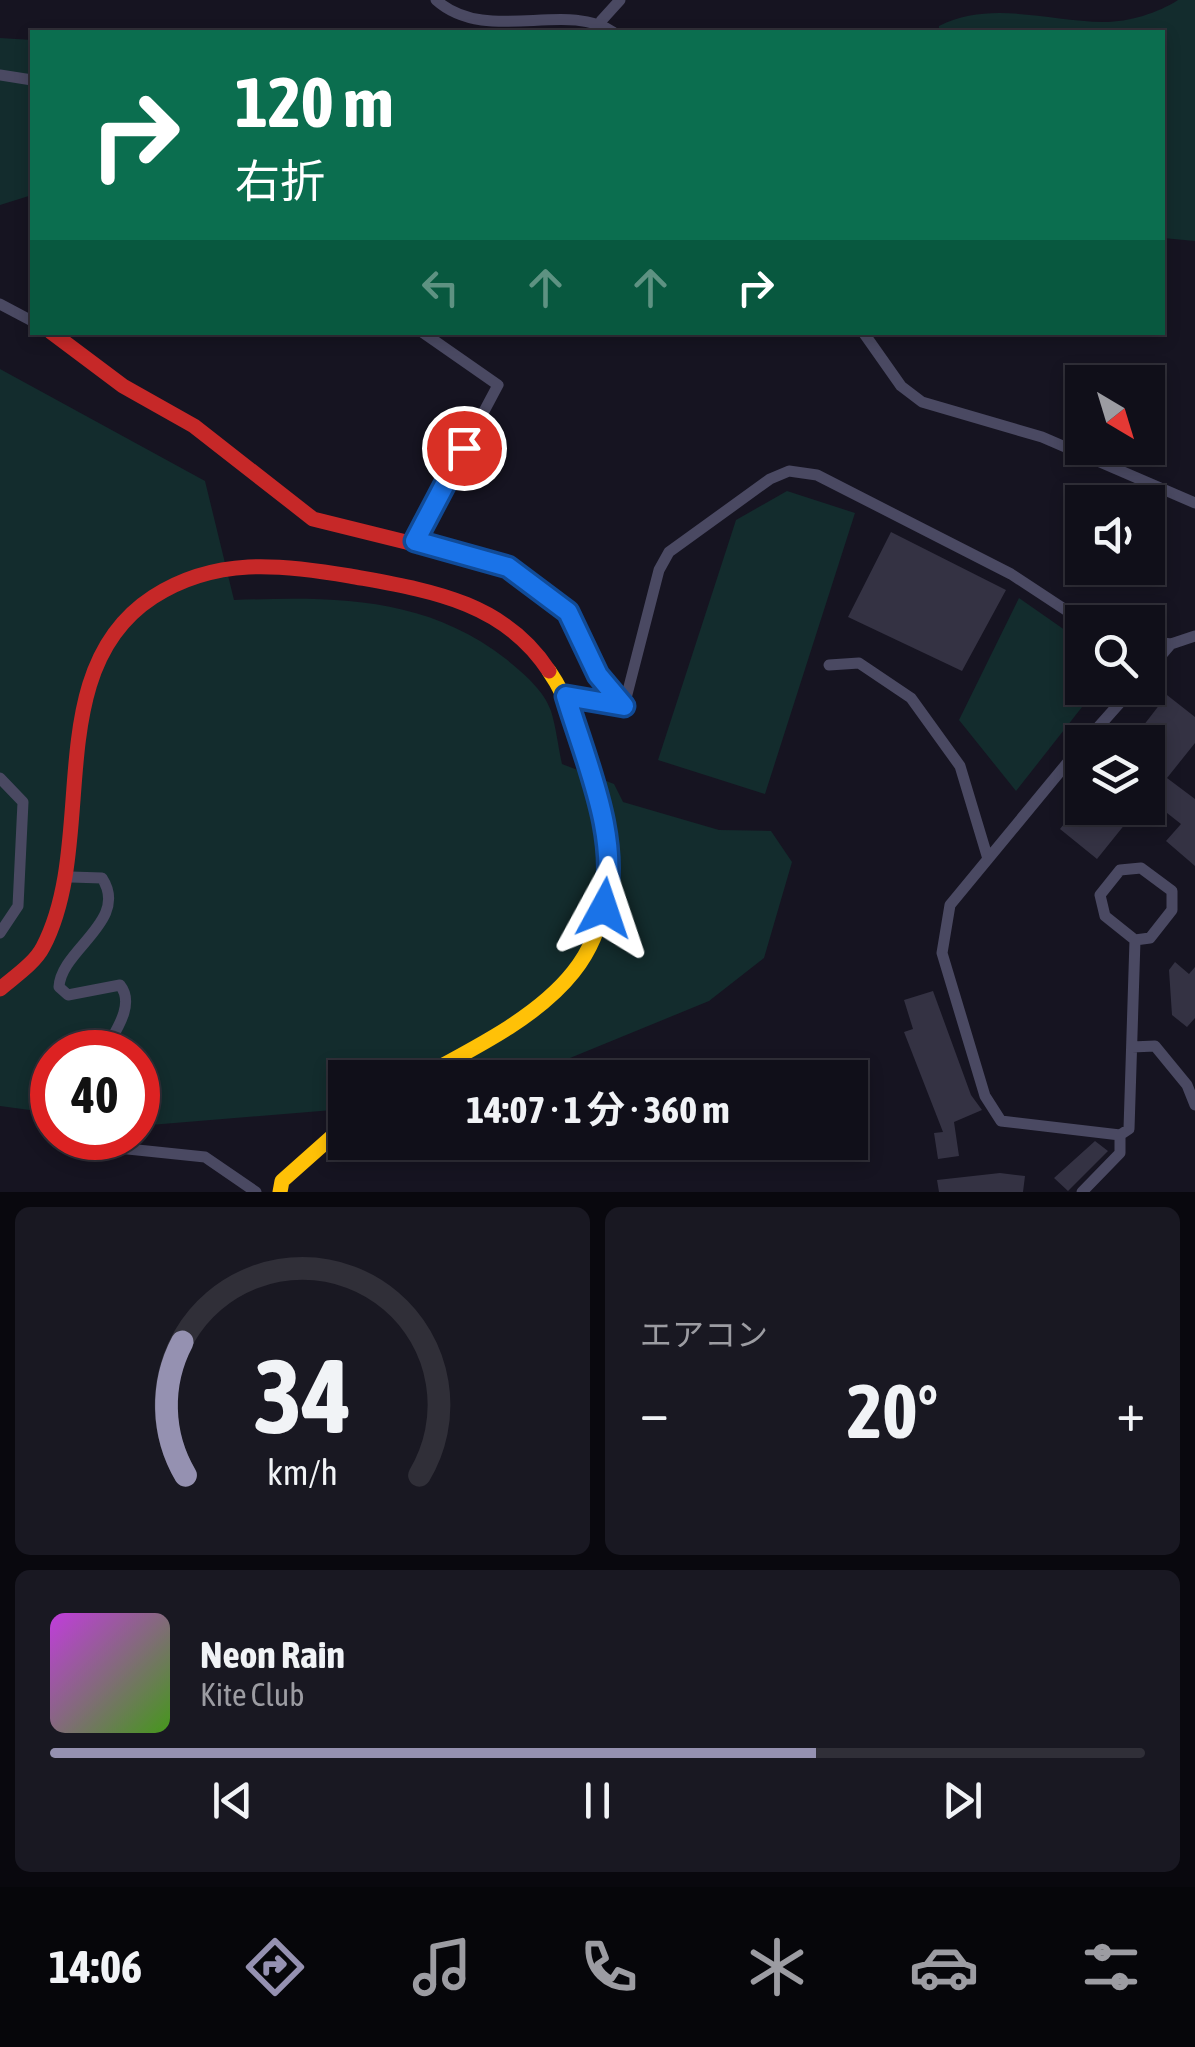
<!DOCTYPE html>
<html lang="ja">
<head>
<meta charset="utf-8">
<style>
	body { margin:0; font-family:"Asap Condensed","Noto Sans JP",sans-serif; background:#191822; color:#f1f3f6; height:100vh; display:flex; flex-direction:column; font-size:38px; white-space:nowrap }
	* { box-sizing:border-box; margin:0 }
	p { font-size:32px; color:#9c9ca2 }
	.icon { flex:none; width:55px; height:55px; fill:none; stroke:currentColor; stroke-width:2; stroke-linecap:round; stroke-linejoin:round }
	.map { position:relative; height:1192px; overflow:hidden }
	.side { display:flex; flex-direction:column; gap:15px; padding:15px; background:#09080e; flex:1 }
	.side>* { flex:none }
	.top-card { position:absolute; left:30px; top:30px; width:1135px; height:305px; border-radius:0px; box-shadow:0 5px 15px #0003,0 0 0 2px #302f38; background:#0b6e4f; color:#fff; overflow:hidden }
	.needle { width:65px; rotate:142deg }
	.buttons { position:absolute; left:1065px; top:365px; display:grid; gap:20px }
	.buttons a { display:grid; place-items:center; width:100px; height:100px; border-radius:0px; background:#100f19; box-shadow:0 5px 15px #0003,0 0 0 2px #302f38; font-size:50px }
	.speed { position:absolute; left:30px; top:1030px; display:flex; gap:20px; font-size:50px; font-weight:700; text-align:center }
	.speed>* { display:grid; place-content:center; width:130px; height:130px; border-radius:50%; background:#100f19; box-shadow:0 5px 15px #0003,0 0 0 2px #302f38; line-height:1 }
	.speed .limit { border:15px solid #d22; background:#fff; color:#111 }
	.pin { position:absolute; display:grid; place-items:center; width:85px; height:85px; color:#fff; margin:-42px; border:5px solid #fff; border-radius:50%; box-shadow:0 2px 10px #0007 }
	.me { position:absolute; width:110px; margin:-55px; rotate:5deg; stroke-linejoin:round; filter:drop-shadow(0 0 8px #0008) }
	.turn { display:flex; align-items:center; gap:35px; height:210px; padding:0 40px; font-size:45px }
	.turn .icon { width:130px; height:130px; stroke-width:2.5 }
	.turn b { display:block; font-size:70px; line-height:85px }
	.lanes { display:flex; align-items:center; height:95px; padding:0 40px; background:#0003; justify-content:center; gap:50px; direction:ltr }
	.lanes .off { opacity:.35 }
	.big { font-size:75px; font-weight:700; line-height:1.1 }
	.side .widget { flex:1; display:flex; flex-direction:column; justify-content:center; gap:15px; min-width:0; padding:0 35px; border-radius:15px; background:#191822 }
	.side .dial { align-items:center; gap:0 }
	.dial svg { height:260px; overflow:visible; fill:none; stroke:#302f38; stroke-width:7; stroke-linecap:round; text-anchor:middle }
	.dial text { fill:#f1f3f6; stroke:none }
	.song { display:flex; align-items:center; gap:30px }
	.cover { width:120px; height:120px; border-radius:15px; background:linear-gradient(135deg,hsl(290 70% 55%),hsl(100 70% 35%)) }
	.played { height:10px; border-radius:5px; background:linear-gradient(90deg,#9591b1 70%,#302f38 70%) }
	.keys { display:flex; justify-content:space-around; direction:ltr }
	.heat { display:flex; justify-content:space-between; align-items:center; font-size:55px; direction:ltr }
	.side .tiles { flex:1; display:grid; gap:15px; grid-template-columns:1fr 1fr }
	.widget:last-child { grid-column:span 2 }
	.trip { position:absolute; left:328px; top:1060px; width:540px; height:100px; border-radius:0px; background:#100f19; box-shadow:0 5px 15px #0003,0 0 0 2px #302f38; font-weight:700; line-height:100px; text-align:center }
	.tab-bar { display:flex; height:160px; justify-content:space-around; align-items:center; background:#06060a; color:#9c9ca2 }
	.tab-bar .icon { width:70px; height:70px }
	.tab-bar .selected { color:#9591b1 }
	.tab-bar b { font-size:45px; color:#f1f3f6 }
	.map>svg:first-child { display:block }
	.green { fill:#132c2d }
	.building { fill:#343243 }
	.lines { fill:none; stroke-linecap:round; stroke-linejoin:round }
	.street { stroke:#4a4962; stroke-width:11 }
	.fast { stroke:#4caf50; stroke-width:15 }
	.slow { stroke:#ffc107; stroke-width:15 }
	.jam { stroke:#c62828; stroke-width:15 }
	.route-casing { stroke:#114b97; stroke-width:25 }
	.route { stroke:#1a73e8; stroke-width:18 }
</style>
</head>
<body>
<div class="map">
<svg width="1195" height="1192" viewBox="0 0 1195 1192">
	<rect width="100%" height="100%" fill="#161421"/>
	<!-- green -->
	<path class="green" d="M1178 0H1195V241L1163 238 1162 32H939V26C991 0 1046 21 1104 22 1129 22 1158 13 1178 0Z
		M0 38 32 40V195L0 205Z
		M0 369 205 481 234 600C333 597 423 595 506 659 522 672 544 690 551 711 556 727 558 746 562 764L614 784 623 802 719 830 771 831 792 862 764 958 709 1001 570 1058 492 1077 345 1078V1109L138 1126V1052H52V1113L0 1106Z
		M787 491 855 513 765 794 658 760 736 520Z
		M1019 598 1082 642V688H1097L1016 791 959 720Z"/>
	<!-- building -->
	<path class="building" d="M891 532 1006 590 962 671 848 617Z
		M1167 695 1195 717V743L1167 778 1195 799V866L1166 841 1181 824 1148 798V745L1152 739 1140 730Z
		M1077 808H1138L1097 859 1060 829Z
		M1175 962 1189 974 1195 967V1018L1187 1027 1172 1015 1169 970Z
		M933 991 971 1095 982 1110 954 1122 959 1156 938 1159 934 1133 943 1132 904 1032 913 1029 904 1000Z
		M1095 1141 1108 1151 1068 1191 1054 1178Z
		M1000 1173 1025 1176 1023 1192H939L937 1180Z"/>
	<g class="lines">
		<!-- street -->
		<path class="street" d="M436 0C486 45 566 0 613 32
			M601 21 620 0
			M0 75 32 80
			M0 304 32 321
			M863 332 901 386 922 402 1042 437 1195 503
			M415 541 498 385 422 332
			M1148 641 1171 644 1195 636
			M829 665 859 663 911 698 960 766 988 859
			M1148 671 1171 644
			M566 696 624 706 659 570 669 552 770 479 789 471 817 475 1011 574 1084 622
			M1085 742 1133 688
			M1082 745 950 905 942 953 985 1096 1001 1121 1120 1135
			M0 778 23 802 18 906 0 933
			M1141 868 1172 891V910L1150 938 1135 940 1105 916 1100 895 1120 870Z
			M71 877 102 878C130 921 61 949 59 987L68 995 120 985C136 1005 114 1033 104 1052
			M1132 1047 1155 1046 1187 1085 1195 1105
			M66 1138 70 1143 205 1157 256 1192
			M1082 1192 1120 1153V1135L1129 1129 1135 940"/>
		<!-- fast -->
		<path class="fast" d="M530 584 568 612 598 675 624 706"/>
		<!-- slow -->
		<path class="slow" d="M419 1078C551 1008 639 962 594 793 583 751 574 707 549 671
			M280 1192 282 1181 345 1125"/>
		<!-- jam -->
		<path class="jam" d="M51 332 123 386 194 426 313 519 507 567 530 584
			M0 989C14 977 35 963 43 947 99 840 39 671 153 597 215 557 280 564 350 576 426 590 503 600 549 671"/>
	</g>
	<g class="lines">
		<defs>
			<path id="route" d="M464 448 415 541 508 567 568 612 598 675 624 706 566 696C586 763 621 838 604 908"/>
		</defs>
		<!-- route casing -->
		<use href="#route" class="route-casing"/>
		<!-- route -->
		<use href="#route" class="route"/>
	</g>
</svg>
<div class="buttons">
<a><svg class="needle" viewBox="-14 -14 28 28"><path d="M0-13l5 13h-10z" fill="#e53935"/><path d="M0 13l5-13h-10z" fill="#9c9ca2"/></svg></a>
<a><svg class="icon" aria-label="sound" viewBox="0 0 24 24"><path d="M4 9h4l5-4v14l-5-4H4zM17 9q2 3 0 6"/></svg></a>
<a><svg class="icon" aria-label="search" viewBox="0 0 24 24"><circle cx="10" cy="10" r="6"/><path d="M15 15l6 6"/></svg></a>
<a><svg class="icon" aria-label="layers" viewBox="0 0 24 24"><path d="M12 4l9 5-9 5-9-5zM3 14l9 5 9-5"/></svg></a>
</div>
<div class="speed"><div class="limit">40</div></div>
<div class="pin" style="left:464px;top:448px;background:#d93025"><svg class="icon" aria-label="arrive" viewBox="0 0 24 24"><path d="M6 21V4h12l-3 4 3 4H6"/></svg></div>
<svg class="me" style="left:604px;top:908px" viewBox="-20 -20 40 40"><path d="M0-17L14 15 0 8-14 15z" fill="#1a73e8" stroke="#fff" stroke-width="4"/></svg>
<div class="trip">14:07 · 1 分 · 360 m</div>
<div class="top-card">
<div class="turn"><svg class="icon" aria-label="right" viewBox="0 0 24 24"><path d="M7 20v-9h11M14 6l5 5-5 5"/></svg><div><b>120 m</b>右折</div></div>
<div class="lanes"><svg class="icon off" aria-label="left" viewBox="0 0 24 24"><path d="M17 20v-9H6M10 6l-5 5 5 5"/></svg><svg class="icon off" aria-label="ahead" viewBox="0 0 24 24"><path d="M12 20V5M6 11l6-6 6 6"/></svg><svg class="icon off" aria-label="ahead" viewBox="0 0 24 24"><path d="M12 20V5M6 11l6-6 6 6"/></svg><svg class="icon" aria-label="right" viewBox="0 0 24 24"><path d="M7 20v-9h11M14 6l5 5-5 5"/></svg></div>
</div>
</div>
<section class="side">
<div class="tiles">
<div class="widget dial"><svg viewBox="0 0 100 80">
<path d="M14 69A42 42 0 1 1 86 69"/>
<path d="M14 69A42 42 0 0 1 13 28" stroke="#9591b1"/>
<text x="50" y="56" font-size="32" font-weight="700">34</text>
<text x="50" y="72" font-size="11">km/h</text>
</svg></div>
<div class="widget"><p>エアコン</p>
<div class="heat"><a>−</a><b class="big">20°</b><a>+</a></div>
</div>
<div class="widget">
<div class="song"><i class="cover"></i><div><b>Neon Rain</b><p>Kite Club</p></div></div>
<div class="played"></div>
<div class="keys"><svg class="icon" aria-label="previous" viewBox="0 0 24 24"><path d="M18 5L8 12l10 7zM5 5v14"/></svg><svg class="icon" aria-label="pause" viewBox="0 0 24 24"><path d="M8 5v14M16 5v14"/></svg><svg class="icon" aria-label="next" viewBox="0 0 24 24"><path d="M6 5l10 7-10 7zM19 5v14"/></svg></div>
</div>
</div>
</section>
<nav class="tab-bar">
<b>14:06</b>
<svg class="icon selected" aria-label="directions" viewBox="0 0 24 24"><path d="M12 3l9 9-9 9-9-9zM9 14v-3h6M13 9l2 2-2 2"/></svg>
<svg class="icon" aria-label="music" viewBox="0 0 24 24"><path d="M9 18V5l10-2v13"/><circle cx="6" cy="18" r="3"/><circle cx="16" cy="16" r="3"/></svg>
<svg class="icon" aria-label="phone" viewBox="0 0 24 24"><path d="M5 4h4l2 5-3 2q2 4 5 5l2-3 5 2v4C11 20 4 13 5 4z"/></svg>
<svg class="icon" aria-label="climate" viewBox="0 0 24 24"><path d="M12 3v18M4 7l16 10M4 17L20 7"/></svg>
<svg class="icon" aria-label="car" viewBox="0 0 24 24"><path d="M5 17H2v-5l4-1 3-4h7l3 4 3 1v5h-3M9 17h6M6 11h13"/><circle cx="7" cy="17" r="2"/><circle cx="17" cy="17" r="2"/></svg>
<svg class="icon" aria-label="filters" viewBox="0 0 24 24"><path d="M4 7h16M4 17h16"/><circle cx="9" cy="7" r="2"/><circle cx="15" cy="17" r="2"/></svg>
</nav>
</body>
</html>
